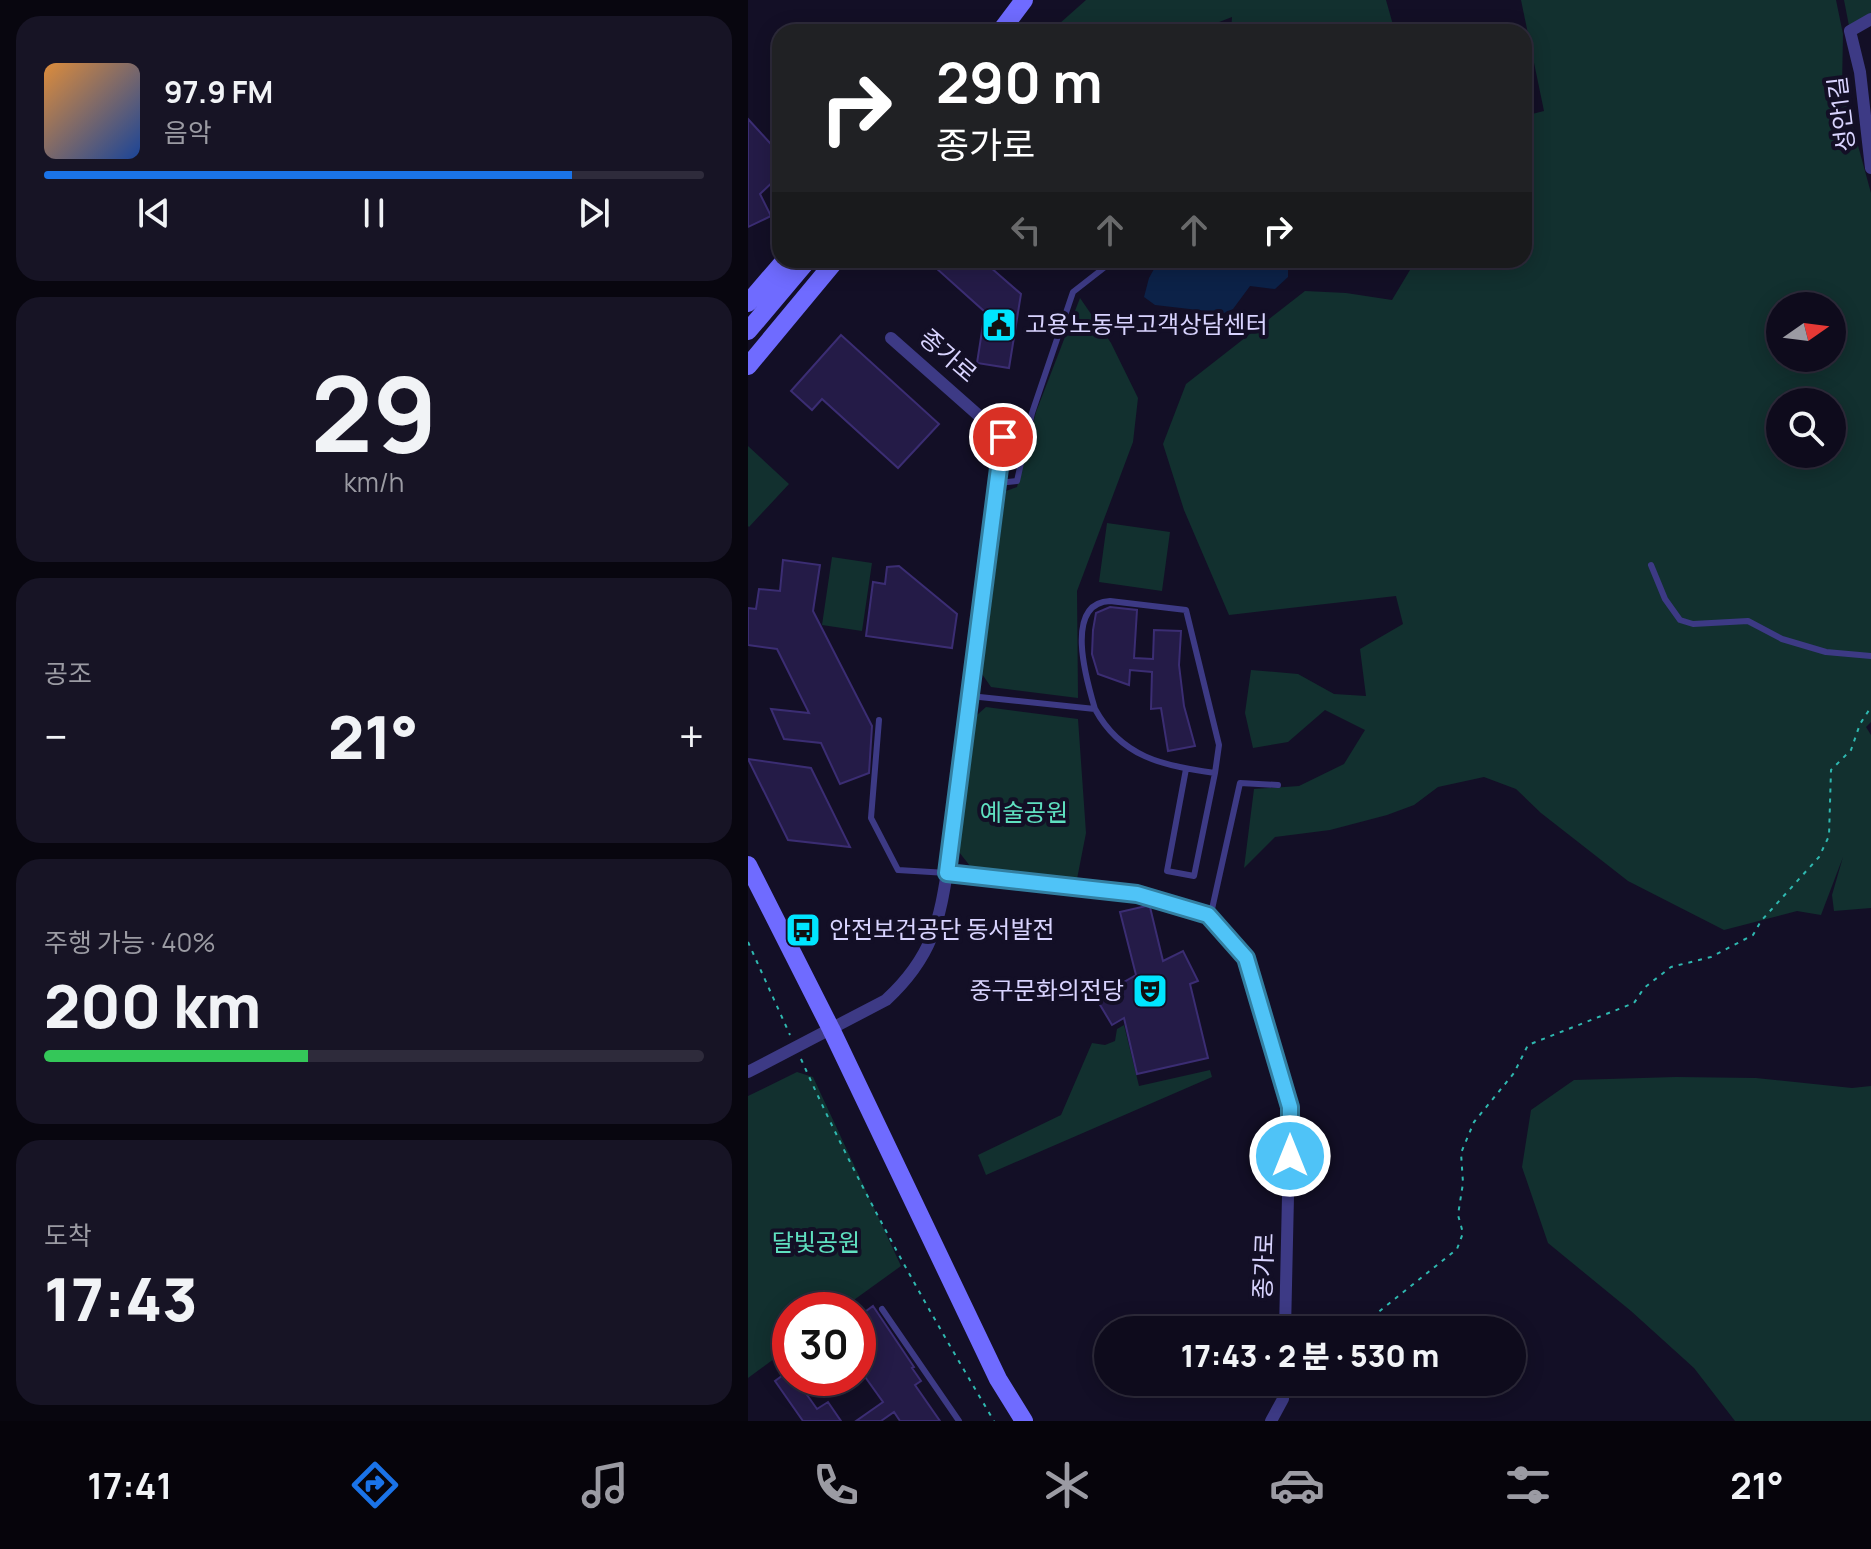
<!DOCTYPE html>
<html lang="ko">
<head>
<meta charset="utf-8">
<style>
	body { margin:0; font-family:Manrope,"Noto Sans KR",sans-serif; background:#171425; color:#f1f3f6; height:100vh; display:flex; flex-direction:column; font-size:30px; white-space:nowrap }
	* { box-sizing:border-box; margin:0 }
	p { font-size:26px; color:#9b9ba3 }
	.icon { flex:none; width:44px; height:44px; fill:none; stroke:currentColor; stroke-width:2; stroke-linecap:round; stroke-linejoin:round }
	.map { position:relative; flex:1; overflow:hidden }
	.details { display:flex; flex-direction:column; gap:16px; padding:16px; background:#08060f; width:748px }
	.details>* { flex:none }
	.banner { position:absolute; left:24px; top:24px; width:760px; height:244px; border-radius:24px; box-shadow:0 4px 20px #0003,0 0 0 2px #2e2b3b; background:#202124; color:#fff; overflow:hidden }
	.needle { width:52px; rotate:76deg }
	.buttons { position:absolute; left:1018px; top:292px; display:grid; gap:16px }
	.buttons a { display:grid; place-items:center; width:80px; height:80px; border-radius:50%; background:#0e0b1c; box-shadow:0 4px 20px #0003,0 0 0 2px #2e2b3b; font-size:40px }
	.speed { position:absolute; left:24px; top:1292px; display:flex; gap:16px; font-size:40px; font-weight:700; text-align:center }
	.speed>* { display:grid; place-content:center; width:104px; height:104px; border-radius:50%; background:#0e0b1c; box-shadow:0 4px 20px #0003,0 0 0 2px #2e2b3b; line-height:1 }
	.speed .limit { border:12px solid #d22; background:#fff; color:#111 }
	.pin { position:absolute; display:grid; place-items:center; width:68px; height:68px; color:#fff; margin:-34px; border:4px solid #fff; border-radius:50%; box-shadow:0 2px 8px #0007 }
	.me { position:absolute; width:88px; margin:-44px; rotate:0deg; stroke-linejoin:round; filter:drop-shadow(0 0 6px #0008) }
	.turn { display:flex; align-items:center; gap:28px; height:168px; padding:0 32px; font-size:36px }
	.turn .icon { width:104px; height:104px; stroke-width:2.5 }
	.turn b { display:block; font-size:56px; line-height:68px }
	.lanes { display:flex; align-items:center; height:76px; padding:0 32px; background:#0003; justify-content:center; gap:40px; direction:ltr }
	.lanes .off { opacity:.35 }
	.big { font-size:60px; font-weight:800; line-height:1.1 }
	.details .card { flex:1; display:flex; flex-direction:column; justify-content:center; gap:12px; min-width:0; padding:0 28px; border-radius:24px; background:#171425 }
	.details .dial { align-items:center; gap:0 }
	.dial b { font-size:104px; line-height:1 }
	.song { display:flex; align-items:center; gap:24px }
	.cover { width:96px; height:96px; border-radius:12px; background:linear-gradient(135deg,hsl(30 70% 55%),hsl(220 70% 35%)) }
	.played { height:8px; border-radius:4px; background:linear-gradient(90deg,#1a73e8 80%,#2e2b3b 80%) }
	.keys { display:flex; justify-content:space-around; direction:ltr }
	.heat { display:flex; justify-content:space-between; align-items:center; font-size:44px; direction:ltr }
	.charge { height:12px; border-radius:6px; background:linear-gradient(90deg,#34c759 40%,#2e2b3b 0) }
	.trip { position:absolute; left:346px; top:1316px; width:432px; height:80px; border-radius:40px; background:#0e0b1c; box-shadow:0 4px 20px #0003,0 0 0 2px #2e2b3b; font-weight:800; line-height:80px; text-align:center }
	.tabs { display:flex; height:128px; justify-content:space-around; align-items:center; background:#06040b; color:#9b9ba3 }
	.tabs .icon { width:56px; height:56px }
	.tabs .selected { color:#1a73e8 }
	.tabs b { font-size:36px; color:#f1f3f6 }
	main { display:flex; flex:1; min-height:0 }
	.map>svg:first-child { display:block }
	.green { fill:#12302f; fill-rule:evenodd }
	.water { fill:#0c2248 }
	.building { fill:#241b47; stroke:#3b2d73; stroke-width:2 }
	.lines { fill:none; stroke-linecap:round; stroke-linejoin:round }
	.path { stroke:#2fb8b0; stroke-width:2; stroke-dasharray:4 6; stroke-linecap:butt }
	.lane { stroke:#3d3a85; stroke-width:6 }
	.street { stroke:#3d3a85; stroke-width:12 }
	.secondary { stroke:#6f6bff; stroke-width:18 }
	.route-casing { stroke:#337fa1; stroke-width:20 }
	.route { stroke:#4fc3f7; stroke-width:14 }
	.labels { text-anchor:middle; stroke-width:8; stroke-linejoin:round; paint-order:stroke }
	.street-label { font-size:24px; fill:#d9d4ff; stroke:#130f26 }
	.poi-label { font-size:24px; fill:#d9d4ff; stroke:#130f26; text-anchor:start }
	.park-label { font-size:24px; fill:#5fe0c0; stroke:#130f26 }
</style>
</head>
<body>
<main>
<section class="details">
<div class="card">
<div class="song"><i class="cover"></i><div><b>97.9 FM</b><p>음악</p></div></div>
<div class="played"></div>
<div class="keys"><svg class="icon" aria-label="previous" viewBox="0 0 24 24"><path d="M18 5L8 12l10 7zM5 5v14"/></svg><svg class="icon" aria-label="pause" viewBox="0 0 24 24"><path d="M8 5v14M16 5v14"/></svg><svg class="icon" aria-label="next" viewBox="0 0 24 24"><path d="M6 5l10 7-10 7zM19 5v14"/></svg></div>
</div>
<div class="card dial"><b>29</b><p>km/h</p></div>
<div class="card"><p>공조</p>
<div class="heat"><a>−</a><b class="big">21°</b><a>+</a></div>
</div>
<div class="card"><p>주행 가능 · 40%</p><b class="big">200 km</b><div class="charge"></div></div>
<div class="card"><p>도착</p><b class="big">17:43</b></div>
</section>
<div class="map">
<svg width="1123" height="1421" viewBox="0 0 1123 1421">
	<rect width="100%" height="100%" fill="#130f26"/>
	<!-- green -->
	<path class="green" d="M338 0H638L647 32H483L484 17 461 26 456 32H302Z
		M773 0H1088L1095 34 1094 87 1123 193V722L1118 727 1123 735V908L1086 911 1084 895 1095 857 1073 915 1049 911 976 930 880 881 793 813 768 789 736 777 690 787 666 805 639 815 582 830 527 837 496 868 506 789 551 786 596 764 617 730 577 710 540 742 505 748 497 713 503 670 550 674 586 694 618 696 612 649 655 624 648 596 481 615 436 510 415 444 438 384 557 291 598 293 644 300 668 260H776V116L796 111ZM1032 306H1084V358H1032ZM1032 402H1084V454H1032Z
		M1096 0H1123V19L1102 31Z
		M332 298 363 343 390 398 385 442 329 591 330 698 243 687 234 674 258 491 269 487 288 412Z
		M0 446 41 484 1 527 0 526Z
		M359 523 422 532 414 591 351 582Z
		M84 557 124 563 114 631 74 625Z
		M238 707 330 719 338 833 329 879 222 866 211 852 229 715Z
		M376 1025 391 1086 462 1070 464 1077 238 1175 230 1155 313 1115 344 1043 357 1045 367 1041 369 1029Z
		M49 1072 65 1077 153 1266 92 1310H42V1347L0 1378V1096Z
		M928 1077 1008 1078 1104 1088 1123 1086V1421H987L946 1368 883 1311 800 1243 774 1167 783 1110 826 1080Z"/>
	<!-- water -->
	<path class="water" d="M411 260H534L540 264V277L527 289 502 286 485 309 476 313 407 305 396 297 401 278Z"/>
	<!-- building -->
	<path class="building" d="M0 119 32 154V175L12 194 23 216 0 227Z
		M195 260H234L273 294 261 368 229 363 237 312 188 268Z
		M93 335 191 424 150 468 74 399 64 410 43 391Z
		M35 560 72 565 65 611 124 726 121 773 92 784 73 743 36 739 23 709 61 713 29 649 0 645V608L8 609 11 589 32 591Z
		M151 566 209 614 204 648 118 636 125 582 137 584 139 567Z
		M362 607 389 610 386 658 405 659 406 630 433 631 431 665 436 706 447 746 420 751 413 708 403 709 404 672 382 670 381 685 350 674 344 654 345 630 348 613Z
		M0 759 63 768 102 847 40 840Z
		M398 906 402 907 415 961 435 951 450 981 442 984 460 1058 389 1074 376 1018 364 1025 348 998 388 975 372 912Z
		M125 1306 166 1367 164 1368 173 1381 167 1385 192 1421H152L146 1412 133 1421H108L135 1402 110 1367V1317Z
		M42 1370V1378H47L69 1409 80 1402 93 1421H55L27 1381Z"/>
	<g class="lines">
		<!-- path -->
		<path class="path" d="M0 942 42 1035
			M53 1059C109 1184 176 1303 246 1421
			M608 1330 709 1249 715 1233 710 1215 715 1183 713 1153 726 1122 766 1073 780 1045 886 1003 896 988 923 967 963 957 1005 935 1013 921 1071 857 1081 836 1083 770 1103 750 1112 724 1123 707
			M549 1389 567 1382"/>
		<!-- lane -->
		<path class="lane" d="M250 483 269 481 284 413 325 292 366 260
			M903 565 917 599 932 620 945 624 1000 621 1034 639 1078 652 1123 656
			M222 696 347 709C373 757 415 766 467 773L471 745 438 610 362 601C315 603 339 682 347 709
			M131 720 123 818 150 870 199 873
			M438 769 419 871 446 876 467 773
			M462 918 492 783 530 785
			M134 1309 211 1421"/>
		<!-- street -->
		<path class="street" d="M1123 19 1102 31 1112 72 1123 168
			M199 873 389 894 446 910 460 915 498 958 542 1107 537 1330
			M0 1072 138 1000C190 952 192 914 203 848L255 437 143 338
			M523 1421 535 1399 536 1382"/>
		<!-- secondary -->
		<path class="secondary" d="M252 32 276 0
			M0 303 37 260
			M0 331 60 260
			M0 366 88 260
			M0 865 83 1029 250 1379 276 1421"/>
	</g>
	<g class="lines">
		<defs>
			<path id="route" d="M255 437 199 873 389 894 460 915 498 958 542 1107V1156"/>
		</defs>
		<!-- route casing -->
		<use href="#route" class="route-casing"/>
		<!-- route -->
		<use href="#route" class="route"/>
	</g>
	<!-- icons -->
	<defs>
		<symbol id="civic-square" viewBox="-11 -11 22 22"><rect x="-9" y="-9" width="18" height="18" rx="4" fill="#00e5ff" stroke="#130f26"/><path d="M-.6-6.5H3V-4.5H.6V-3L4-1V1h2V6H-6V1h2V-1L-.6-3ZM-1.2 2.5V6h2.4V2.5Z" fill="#111"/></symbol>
		<symbol id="bus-square" viewBox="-11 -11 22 22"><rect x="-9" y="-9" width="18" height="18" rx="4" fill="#00e5ff" stroke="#130f26"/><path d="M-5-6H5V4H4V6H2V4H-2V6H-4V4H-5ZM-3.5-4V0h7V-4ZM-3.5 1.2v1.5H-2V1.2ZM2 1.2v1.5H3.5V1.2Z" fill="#111"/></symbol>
		<symbol id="theatre-square" viewBox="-11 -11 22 22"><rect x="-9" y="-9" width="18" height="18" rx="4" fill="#00e5ff" stroke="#130f26"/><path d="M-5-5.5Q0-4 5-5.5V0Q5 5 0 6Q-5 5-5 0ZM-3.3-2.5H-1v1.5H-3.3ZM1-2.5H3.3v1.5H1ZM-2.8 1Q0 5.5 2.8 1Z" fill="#111"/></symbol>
	</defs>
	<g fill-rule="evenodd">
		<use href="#civic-square" x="231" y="305" width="40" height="40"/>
		<use href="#bus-square" x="35" y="910" width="40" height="40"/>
		<use href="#theatre-square" x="382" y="971" width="40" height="40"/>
	</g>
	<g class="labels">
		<!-- street labels -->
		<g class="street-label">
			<text transform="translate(1094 114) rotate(-97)" y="8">성안1길</text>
			<text transform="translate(200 356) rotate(41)" y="8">종가로</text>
			<text transform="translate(516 1266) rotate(-88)" y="8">종가로</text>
		</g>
		<!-- poi labels -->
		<g class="poi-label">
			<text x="277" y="333">고용노동부고객상담센터</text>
			<text x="81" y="938">안전보건공단 동서발전</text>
			<text x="376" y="999" text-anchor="end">중구문화의전당</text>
		</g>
		<!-- park labels -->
		<g class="park-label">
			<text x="276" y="821">예술공원</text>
			<text x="68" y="1251">달빛공원</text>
		</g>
	</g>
</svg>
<div class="buttons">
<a><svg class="needle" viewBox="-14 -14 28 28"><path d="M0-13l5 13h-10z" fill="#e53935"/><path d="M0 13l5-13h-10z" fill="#9b9ba3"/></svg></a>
<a><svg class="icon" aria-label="search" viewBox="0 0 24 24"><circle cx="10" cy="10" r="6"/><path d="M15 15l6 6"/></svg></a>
</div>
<div class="speed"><div class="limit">30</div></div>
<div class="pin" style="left:255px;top:437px;background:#d93025"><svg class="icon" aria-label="arrive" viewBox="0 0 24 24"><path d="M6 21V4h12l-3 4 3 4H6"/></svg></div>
<svg class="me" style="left:542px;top:1156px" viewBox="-20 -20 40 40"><circle r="17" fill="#4fc3f7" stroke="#fff" stroke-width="3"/><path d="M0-11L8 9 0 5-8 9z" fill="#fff"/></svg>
<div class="trip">17:43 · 2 분 · 530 m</div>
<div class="banner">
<div class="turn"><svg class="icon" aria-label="right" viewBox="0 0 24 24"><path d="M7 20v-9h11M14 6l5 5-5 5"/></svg><div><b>290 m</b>종가로</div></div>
<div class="lanes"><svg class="icon off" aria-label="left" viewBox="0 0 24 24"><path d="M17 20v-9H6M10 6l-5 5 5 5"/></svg><svg class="icon off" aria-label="ahead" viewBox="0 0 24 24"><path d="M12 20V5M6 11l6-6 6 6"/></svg><svg class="icon off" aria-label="ahead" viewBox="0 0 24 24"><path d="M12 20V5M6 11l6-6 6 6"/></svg><svg class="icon" aria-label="right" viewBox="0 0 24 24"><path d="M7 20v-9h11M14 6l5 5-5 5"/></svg></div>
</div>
</div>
</main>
<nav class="tabs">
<b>17:41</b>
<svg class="icon selected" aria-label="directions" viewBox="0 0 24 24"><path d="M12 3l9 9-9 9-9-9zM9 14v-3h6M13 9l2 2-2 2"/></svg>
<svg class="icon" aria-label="music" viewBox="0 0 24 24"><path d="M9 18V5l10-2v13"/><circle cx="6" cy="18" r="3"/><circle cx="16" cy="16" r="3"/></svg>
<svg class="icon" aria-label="phone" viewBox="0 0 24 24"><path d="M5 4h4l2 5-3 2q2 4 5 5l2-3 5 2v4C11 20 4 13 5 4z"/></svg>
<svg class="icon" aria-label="climate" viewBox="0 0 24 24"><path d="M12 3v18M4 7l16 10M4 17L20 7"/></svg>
<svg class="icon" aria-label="car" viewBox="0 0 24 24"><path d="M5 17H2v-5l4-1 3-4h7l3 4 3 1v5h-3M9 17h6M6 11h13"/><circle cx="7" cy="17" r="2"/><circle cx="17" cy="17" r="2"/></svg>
<svg class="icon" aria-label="filters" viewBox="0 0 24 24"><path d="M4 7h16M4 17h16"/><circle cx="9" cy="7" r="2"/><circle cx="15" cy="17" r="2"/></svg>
<b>21°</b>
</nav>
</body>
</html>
